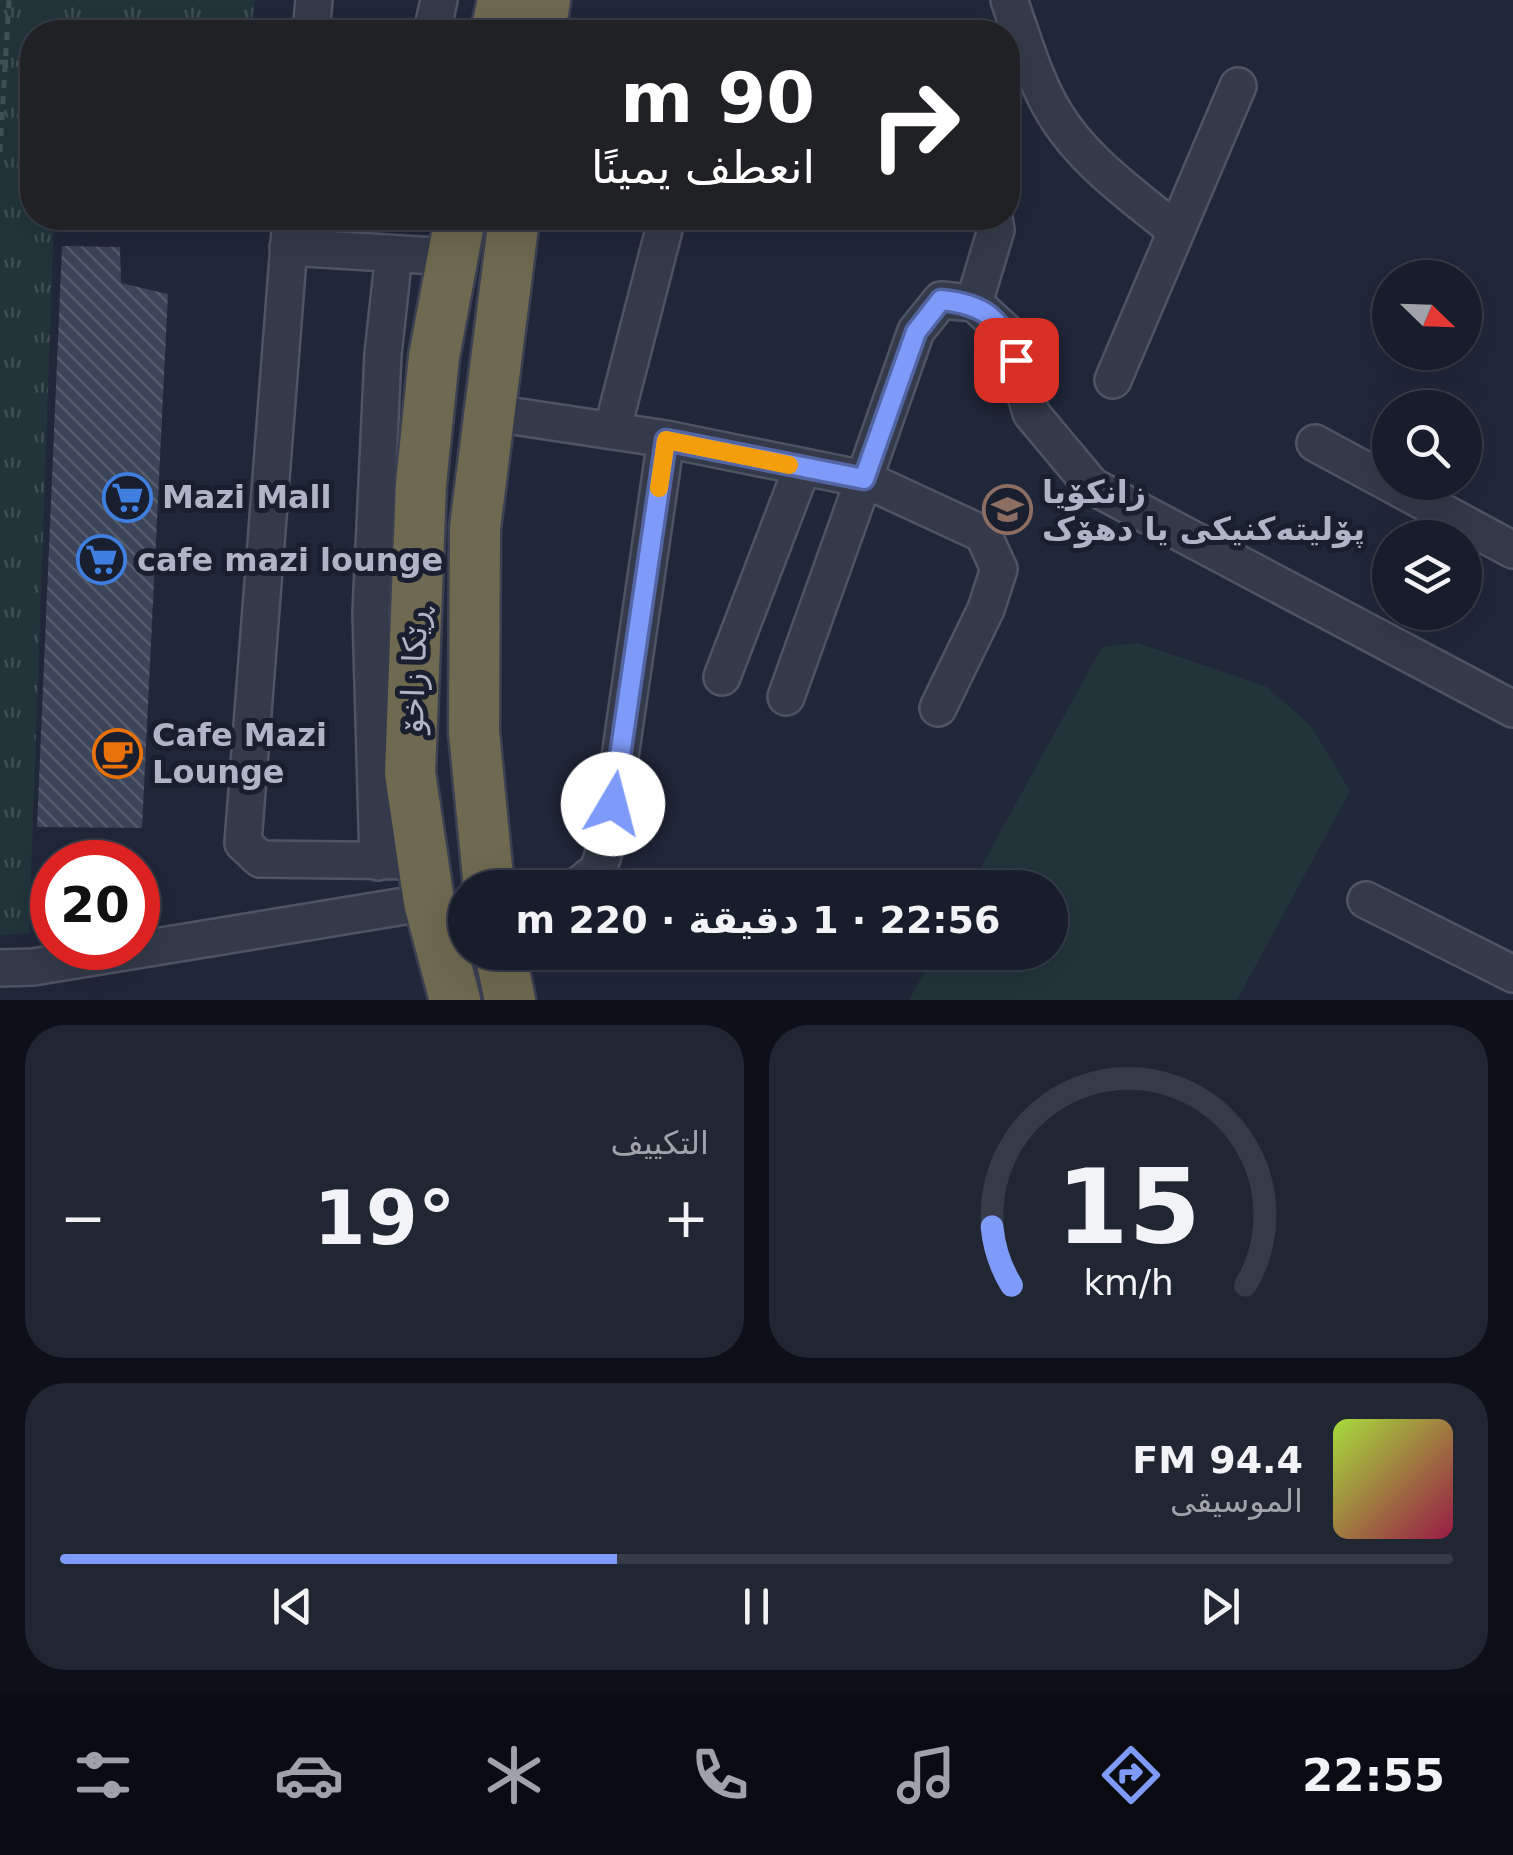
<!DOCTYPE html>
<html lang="ar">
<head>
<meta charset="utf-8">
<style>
	body { margin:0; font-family:"DejaVu Sans",Cairo,sans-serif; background:#212633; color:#f1f3f6; direction:rtl; height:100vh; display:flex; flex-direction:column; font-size:38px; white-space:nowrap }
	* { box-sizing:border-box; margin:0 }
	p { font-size:32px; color:#9fa2a9 }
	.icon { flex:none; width:55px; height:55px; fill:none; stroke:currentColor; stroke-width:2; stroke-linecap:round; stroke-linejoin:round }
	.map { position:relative; height:1000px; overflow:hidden; direction:ltr }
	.panel { display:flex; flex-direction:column; gap:25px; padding:25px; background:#0d1018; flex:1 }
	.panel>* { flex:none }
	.top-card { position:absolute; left:20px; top:20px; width:1000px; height:210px; border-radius:40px; box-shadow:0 10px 40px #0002,0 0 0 2px #363b47; direction:rtl; background:#202124; color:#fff; overflow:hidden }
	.needle { width:65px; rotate:113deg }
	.buttons { position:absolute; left:1372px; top:260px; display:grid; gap:20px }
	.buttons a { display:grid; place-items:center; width:110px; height:110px; border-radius:50%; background:#181d2b; box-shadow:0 10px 40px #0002,0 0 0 2px #363b47; font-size:50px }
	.speed { position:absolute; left:30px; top:840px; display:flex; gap:20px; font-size:50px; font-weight:700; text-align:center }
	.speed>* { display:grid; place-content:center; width:130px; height:130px; border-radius:50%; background:#181d2b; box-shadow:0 10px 40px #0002,0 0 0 2px #363b47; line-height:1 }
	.speed .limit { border:15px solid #d22; background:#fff; color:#111 }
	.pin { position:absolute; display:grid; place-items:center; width:85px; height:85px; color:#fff; margin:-42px; border-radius:20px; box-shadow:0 5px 15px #0006 }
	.me { position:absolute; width:110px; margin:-55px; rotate:8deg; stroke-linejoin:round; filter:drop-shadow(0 0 8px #0008) }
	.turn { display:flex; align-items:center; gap:35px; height:210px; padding:0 40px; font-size:45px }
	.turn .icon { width:130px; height:130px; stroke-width:2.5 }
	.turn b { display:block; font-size:70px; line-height:85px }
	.big { font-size:75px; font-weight:800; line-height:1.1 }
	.panel .tile { flex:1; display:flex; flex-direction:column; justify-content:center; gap:15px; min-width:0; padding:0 35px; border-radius:40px; background:#212633 }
	.panel .dial { align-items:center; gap:0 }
	.dial svg { height:260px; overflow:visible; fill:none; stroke:#363b47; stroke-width:7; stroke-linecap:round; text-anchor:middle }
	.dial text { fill:#f1f3f6; stroke:none }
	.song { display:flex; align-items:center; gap:30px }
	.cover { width:120px; height:120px; border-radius:15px; background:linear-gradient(135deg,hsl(80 70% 55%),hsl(340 70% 35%)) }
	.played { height:10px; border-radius:5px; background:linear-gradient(90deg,#7f9bfa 40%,#363b47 40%) }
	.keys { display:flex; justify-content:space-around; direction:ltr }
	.heat { display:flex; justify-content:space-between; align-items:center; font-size:55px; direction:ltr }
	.panel .tiles { flex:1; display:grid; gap:25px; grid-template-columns:1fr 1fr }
	.tile:last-child { grid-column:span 2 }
	.trip { position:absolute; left:448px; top:870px; width:620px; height:100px; border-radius:50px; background:#181d2b; box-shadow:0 10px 40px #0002,0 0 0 2px #363b47; font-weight:800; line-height:100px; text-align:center; direction:rtl }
	.dock { display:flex; height:160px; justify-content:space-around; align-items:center; background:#0a0c11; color:#9fa2a9 }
	.dock .icon { width:70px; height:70px }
	.dock .current { color:#7f9bfa }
	.dock b { font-size:45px; color:#f1f3f6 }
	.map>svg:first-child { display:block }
	.park { fill:url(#park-tufts) }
	.pitch { fill:#22343a }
	.building { fill:url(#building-back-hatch) }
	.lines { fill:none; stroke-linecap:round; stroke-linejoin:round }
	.minor-casing { stroke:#4f5464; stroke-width:40 }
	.highway-casing { stroke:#3c4151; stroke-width:55 }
	.path { stroke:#405158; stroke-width:5; stroke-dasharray:8 8; stroke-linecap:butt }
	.minor { stroke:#343a4a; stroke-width:35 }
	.highway { stroke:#706951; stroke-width:50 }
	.route-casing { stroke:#5365a2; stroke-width:25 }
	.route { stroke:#7f9bfa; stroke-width:18 }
	.slow { stroke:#f59e0b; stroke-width:18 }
	.labels { text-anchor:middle; stroke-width:10; stroke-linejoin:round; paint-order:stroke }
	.poi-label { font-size:32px; font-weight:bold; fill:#afb4c6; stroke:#191f2e; text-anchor:start }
	.street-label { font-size:32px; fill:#afb4c6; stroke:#191f2e }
</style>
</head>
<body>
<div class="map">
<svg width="1513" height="1000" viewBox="0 0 1513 1000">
	<defs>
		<pattern id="park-tufts" width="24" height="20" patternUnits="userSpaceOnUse" patternTransform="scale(2.5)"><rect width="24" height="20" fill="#22343a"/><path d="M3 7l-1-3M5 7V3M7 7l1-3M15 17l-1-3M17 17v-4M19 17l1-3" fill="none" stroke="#404f55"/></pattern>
		<pattern id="building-back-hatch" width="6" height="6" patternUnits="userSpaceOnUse" patternTransform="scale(2.5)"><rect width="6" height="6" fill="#3c4459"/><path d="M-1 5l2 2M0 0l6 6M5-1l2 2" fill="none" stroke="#565d6f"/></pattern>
	</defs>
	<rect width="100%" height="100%" fill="#202739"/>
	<!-- park -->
	<path class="park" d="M0 0H255L250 32H32V218H54L29 933 0 935Z"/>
	<!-- pitch -->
	<path class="pitch" d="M1138 643 1267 687 1311 726 1350 791 1237 1000H909L935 953 1050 952V888L970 887 1102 647Z"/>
	<!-- building -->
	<path class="building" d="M62 246 120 247 121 283 168 294 142 828 37 827Z"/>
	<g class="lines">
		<defs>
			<path id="minor" d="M1009 0C1023 38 1034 80 1055 114 1084 162 1134 196 1176 231
				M311 32 314 0
				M432 32 439 0
				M291 218 243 843 260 859 424 861
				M288 247 452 257
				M974 303 996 230 994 218
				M1113 380 1238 86
				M487 412 666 439 864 479 916 331 941 300 974 303 1008 334 1031 413 1092 486 1513 709
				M612 431 667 218
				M1315 443 1513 550
				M722 677 802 468
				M786 697 864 479 983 534 999 569 986 609 938 708
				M378 862 371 613 383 354 394 254
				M575 888 598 870 608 840 666 439
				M1366 900 1513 974
				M0 968 33 967 429 902"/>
			<path id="highway" d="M496 32 503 0
				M540 32 545 0
				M489 888 474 732 475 528 514 218
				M500 952 510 1000
				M455 1000 429 902 410 773 421 484 434 357 460 218"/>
		</defs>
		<!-- minor casing -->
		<use href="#minor" class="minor-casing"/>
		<!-- highway casing -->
		<use href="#highway" class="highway-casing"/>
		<!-- path -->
		<path class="path" d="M0 62 32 64
			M0 152 9 0"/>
		<!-- minor -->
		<use href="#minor" class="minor"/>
		<!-- highway -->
		<use href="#highway" class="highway"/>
	</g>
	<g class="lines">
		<defs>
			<path id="route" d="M613 804 666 440 864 479 916 332 941 300C983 304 1003 318 1016 360"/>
		</defs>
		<!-- route casing -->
		<use href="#route" class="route-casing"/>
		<!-- route -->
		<use href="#route" class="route"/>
		<!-- slow -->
		<path class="slow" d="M659 488 666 440 789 465"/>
	</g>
	<!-- icons -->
	<defs>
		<symbol id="supermarket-ring" viewBox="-11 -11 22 22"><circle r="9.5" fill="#191f2e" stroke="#3f7fe0" stroke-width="1.5"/><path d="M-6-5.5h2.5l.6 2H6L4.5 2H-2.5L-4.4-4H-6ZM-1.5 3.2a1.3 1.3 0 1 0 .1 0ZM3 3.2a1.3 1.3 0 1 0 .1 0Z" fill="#3f7fe0"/></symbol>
		<symbol id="university-ring" viewBox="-11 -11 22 22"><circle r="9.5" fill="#191f2e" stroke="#8d6e63" stroke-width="1.5"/><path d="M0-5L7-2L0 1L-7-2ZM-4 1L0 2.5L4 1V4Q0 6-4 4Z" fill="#8d6e63"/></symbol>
		<symbol id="cafe-ring" viewBox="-11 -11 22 22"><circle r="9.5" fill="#191f2e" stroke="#e8710a" stroke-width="1.5"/><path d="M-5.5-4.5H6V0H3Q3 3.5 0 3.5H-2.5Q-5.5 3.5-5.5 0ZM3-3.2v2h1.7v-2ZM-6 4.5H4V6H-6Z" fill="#e8710a"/></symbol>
	</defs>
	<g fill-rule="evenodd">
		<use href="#supermarket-ring" x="100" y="470" width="55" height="55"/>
		<use href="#university-ring" x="980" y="482" width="55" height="55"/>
		<use href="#supermarket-ring" x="74" y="532" width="55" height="55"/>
		<use href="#cafe-ring" x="90" y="726" width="55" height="55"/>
	</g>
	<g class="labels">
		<!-- poi labels -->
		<g class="poi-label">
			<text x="1042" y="503">زانکۆیا<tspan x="1042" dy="37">پۆلیتەکنیکی یا دهۆک</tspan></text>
			<text x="162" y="508">Mazi Mall</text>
			<text x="137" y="571">cafe mazi lounge</text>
			<text x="152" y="746">Cafe Mazi<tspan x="152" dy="37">Lounge</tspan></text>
		</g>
		<!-- street labels -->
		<g class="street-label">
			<text transform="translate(414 670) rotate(-88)" y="11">ڕێکا زاخۆ</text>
		</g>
	</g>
</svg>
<div class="buttons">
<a><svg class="needle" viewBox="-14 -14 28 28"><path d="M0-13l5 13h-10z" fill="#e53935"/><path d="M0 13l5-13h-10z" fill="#9fa2a9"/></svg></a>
<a><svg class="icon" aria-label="search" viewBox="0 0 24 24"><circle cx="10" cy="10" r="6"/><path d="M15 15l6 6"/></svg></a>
<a><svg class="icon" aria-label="layers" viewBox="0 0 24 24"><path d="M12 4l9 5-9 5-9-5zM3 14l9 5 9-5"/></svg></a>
</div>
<div class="speed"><div class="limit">20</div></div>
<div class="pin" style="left:1016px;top:360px;background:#d93025"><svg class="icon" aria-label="arrive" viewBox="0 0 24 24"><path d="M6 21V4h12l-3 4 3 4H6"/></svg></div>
<svg class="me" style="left:613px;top:804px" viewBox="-20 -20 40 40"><circle r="19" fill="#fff"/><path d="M0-13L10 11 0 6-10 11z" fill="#7f9bfa"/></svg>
<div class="trip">22:56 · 1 دقيقة · 220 m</div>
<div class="top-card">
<div class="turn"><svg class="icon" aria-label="right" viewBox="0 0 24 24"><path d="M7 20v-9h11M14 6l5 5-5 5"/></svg><div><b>90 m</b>انعطف يمينًا</div></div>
</div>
</div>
<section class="panel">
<div class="tiles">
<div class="tile dial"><svg viewBox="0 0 100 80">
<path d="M14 69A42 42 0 1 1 86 69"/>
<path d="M14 69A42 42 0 0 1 8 51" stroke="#7f9bfa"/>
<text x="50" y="56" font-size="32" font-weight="700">15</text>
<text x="50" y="72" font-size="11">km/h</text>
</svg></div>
<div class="tile"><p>التكييف</p>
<div class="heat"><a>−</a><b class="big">19°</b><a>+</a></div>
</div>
<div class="tile">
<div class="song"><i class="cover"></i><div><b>94.4 FM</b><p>الموسيقى</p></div></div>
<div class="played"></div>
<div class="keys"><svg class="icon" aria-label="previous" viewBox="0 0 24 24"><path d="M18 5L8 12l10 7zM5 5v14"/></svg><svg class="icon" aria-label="pause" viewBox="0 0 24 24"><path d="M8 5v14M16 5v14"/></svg><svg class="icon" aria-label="next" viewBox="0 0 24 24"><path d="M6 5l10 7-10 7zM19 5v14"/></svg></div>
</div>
</div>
</section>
<nav class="dock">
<b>22:55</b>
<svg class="icon current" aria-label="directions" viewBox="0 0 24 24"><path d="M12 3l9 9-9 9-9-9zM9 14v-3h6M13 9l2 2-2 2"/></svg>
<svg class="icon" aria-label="music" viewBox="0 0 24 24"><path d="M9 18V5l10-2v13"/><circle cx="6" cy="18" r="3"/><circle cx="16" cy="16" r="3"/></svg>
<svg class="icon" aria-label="phone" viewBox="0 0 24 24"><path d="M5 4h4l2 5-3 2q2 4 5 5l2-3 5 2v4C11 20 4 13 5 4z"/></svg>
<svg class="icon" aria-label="climate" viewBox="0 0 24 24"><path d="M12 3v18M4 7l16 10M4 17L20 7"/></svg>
<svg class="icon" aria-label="car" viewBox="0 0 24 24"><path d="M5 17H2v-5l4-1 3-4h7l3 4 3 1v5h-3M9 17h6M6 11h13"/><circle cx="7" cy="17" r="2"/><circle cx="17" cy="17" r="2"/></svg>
<svg class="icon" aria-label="filters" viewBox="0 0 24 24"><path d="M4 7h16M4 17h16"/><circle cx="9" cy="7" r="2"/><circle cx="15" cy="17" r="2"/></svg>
</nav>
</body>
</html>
